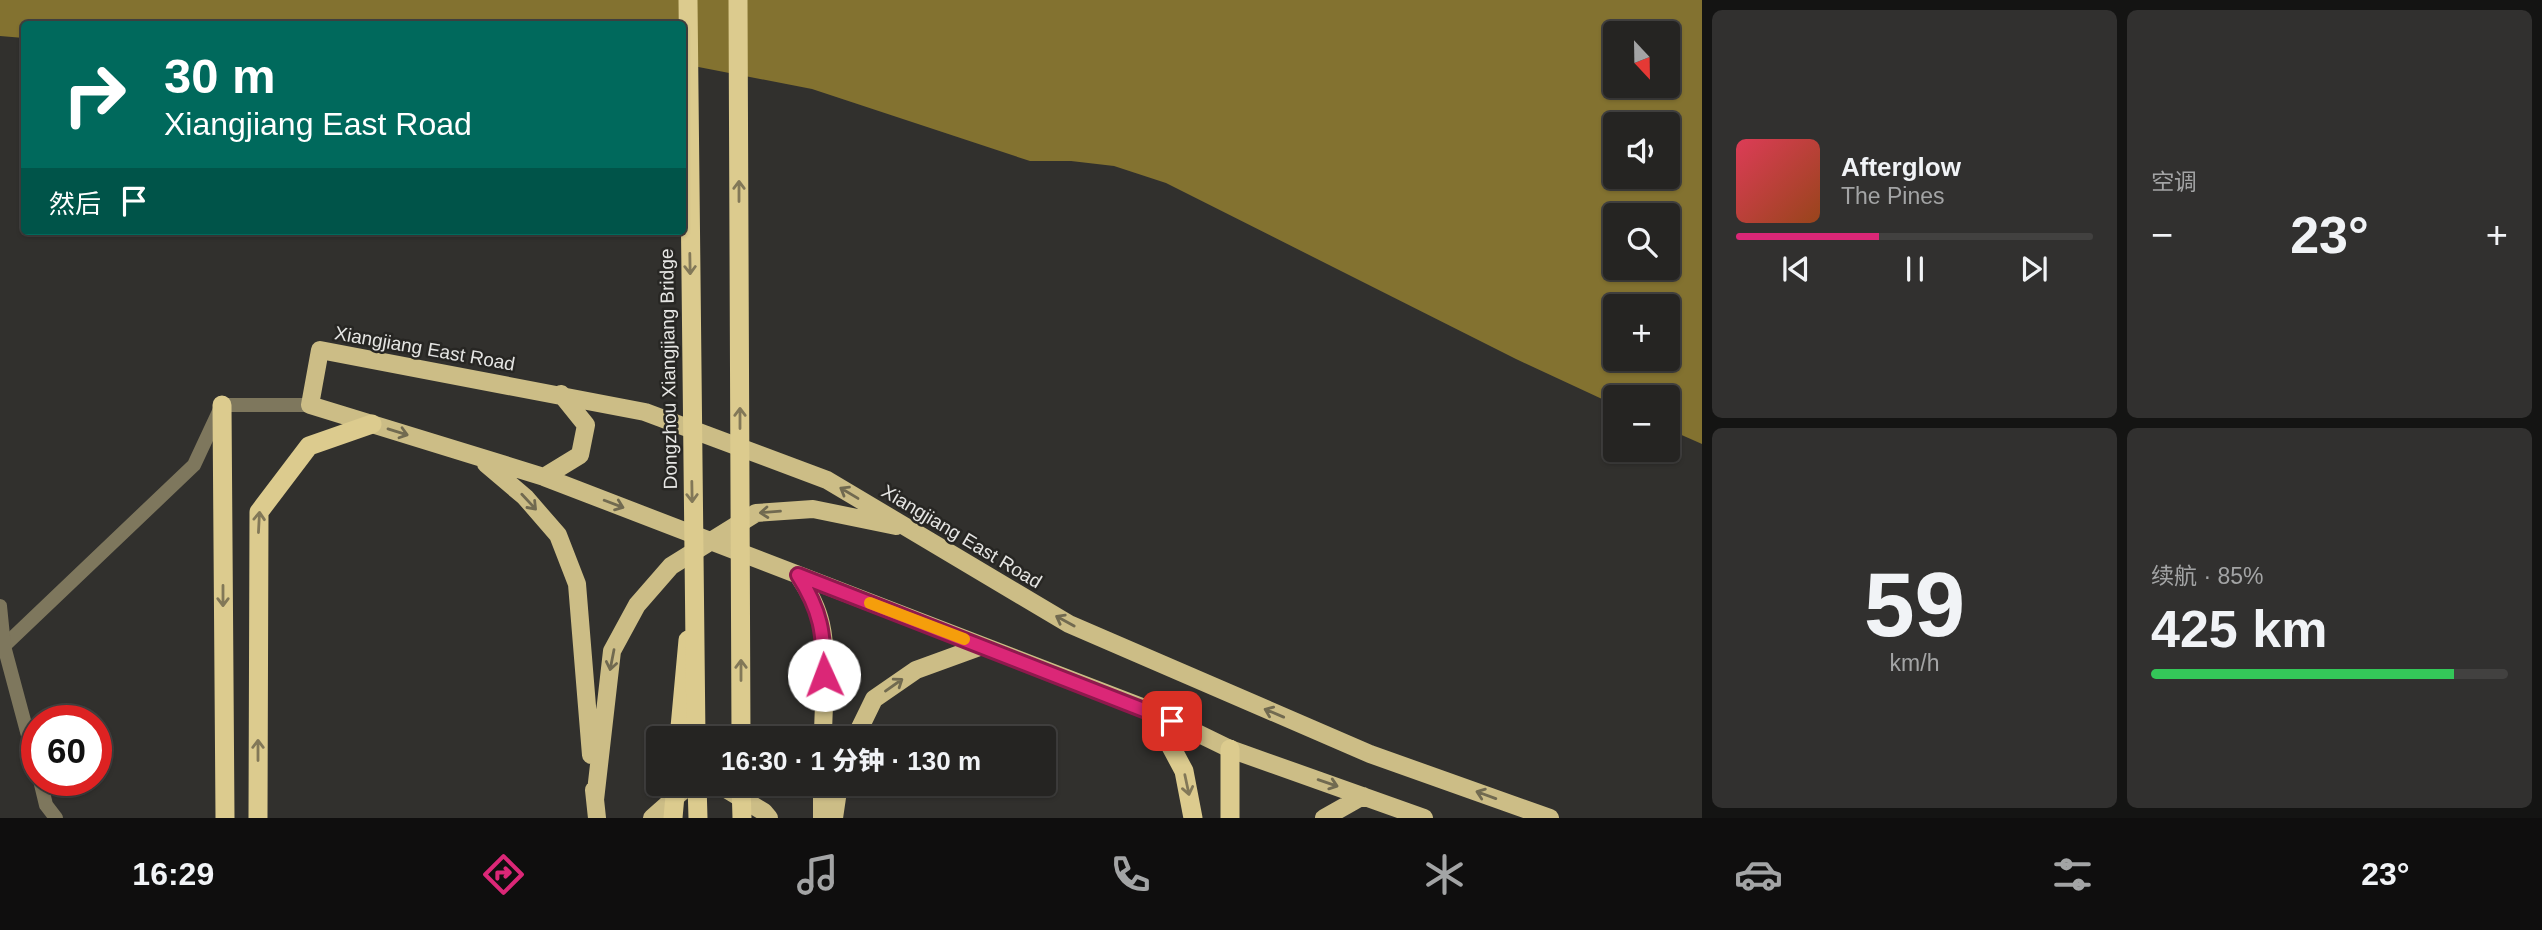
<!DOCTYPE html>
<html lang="zh">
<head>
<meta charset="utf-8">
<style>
	body { margin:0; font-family:Helvetica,"Noto Sans SC",sans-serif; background:#31302f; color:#f1f3f6; height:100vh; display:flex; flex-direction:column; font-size:26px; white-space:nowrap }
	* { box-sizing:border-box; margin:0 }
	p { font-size:23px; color:#a3a4a5 }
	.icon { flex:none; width:38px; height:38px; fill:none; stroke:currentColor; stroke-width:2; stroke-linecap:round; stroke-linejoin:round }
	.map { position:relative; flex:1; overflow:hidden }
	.sheet { display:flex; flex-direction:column; gap:10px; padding:10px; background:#141413; width:840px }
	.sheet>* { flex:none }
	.guide { position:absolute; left:21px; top:21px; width:665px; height:214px; border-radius:7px; box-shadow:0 2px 5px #0004,0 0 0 2px #424140; background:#00695c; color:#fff; overflow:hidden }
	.needle { width:46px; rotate:158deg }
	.controls { position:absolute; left:1603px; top:21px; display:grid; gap:14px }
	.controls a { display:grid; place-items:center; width:77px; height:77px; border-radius:7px; background:#252422; box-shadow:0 2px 5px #0004,0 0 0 2px #424140; font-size:35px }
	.speed { position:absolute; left:21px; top:705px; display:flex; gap:14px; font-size:35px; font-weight:700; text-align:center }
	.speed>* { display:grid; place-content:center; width:91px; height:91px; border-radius:50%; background:#252422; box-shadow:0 2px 5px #0004,0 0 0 2px #424140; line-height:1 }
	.speed .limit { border:10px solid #d22; background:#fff; color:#111 }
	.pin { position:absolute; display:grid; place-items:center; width:60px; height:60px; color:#fff; margin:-30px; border-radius:14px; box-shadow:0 4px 10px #0006 }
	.me { position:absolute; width:77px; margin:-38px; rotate:358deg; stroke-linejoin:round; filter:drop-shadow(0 0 5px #0008) }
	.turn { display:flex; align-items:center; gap:24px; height:147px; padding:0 28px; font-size:32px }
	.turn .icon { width:91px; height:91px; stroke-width:2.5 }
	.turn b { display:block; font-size:49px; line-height:60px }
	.then { display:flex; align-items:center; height:66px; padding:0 28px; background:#0003; gap:14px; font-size:26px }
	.big { font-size:52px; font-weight:800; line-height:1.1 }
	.sheet .tile { flex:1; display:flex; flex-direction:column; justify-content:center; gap:10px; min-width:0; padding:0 24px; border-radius:10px; background:#31302f }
	.sheet .dial { align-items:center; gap:0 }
	.dial b { font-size:91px; line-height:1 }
	.song { display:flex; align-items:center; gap:21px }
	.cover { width:84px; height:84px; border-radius:10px; background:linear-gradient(135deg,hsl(350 70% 55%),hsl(20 70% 35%)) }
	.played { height:7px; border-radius:4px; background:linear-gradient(90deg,#db2777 40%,#424140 40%) }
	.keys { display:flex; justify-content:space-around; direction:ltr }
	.heat { display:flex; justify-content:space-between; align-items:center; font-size:38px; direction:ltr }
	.charge { height:10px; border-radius:5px; background:linear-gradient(90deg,#34c759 85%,#424140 0) }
	.sheet .tiles { flex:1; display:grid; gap:10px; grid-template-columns:repeat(2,1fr) }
	.trip { position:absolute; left:646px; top:726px; width:410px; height:70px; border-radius:7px; background:#252422; box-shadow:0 2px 5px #0004,0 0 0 2px #424140; font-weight:800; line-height:70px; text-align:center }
	.tab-bar { display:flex; height:112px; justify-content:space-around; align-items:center; background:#0f0e0e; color:#a3a4a5 }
	.tab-bar .icon { width:49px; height:49px }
	.tab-bar .selected { color:#db2777 }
	.tab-bar b { font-size:32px; color:#f1f3f6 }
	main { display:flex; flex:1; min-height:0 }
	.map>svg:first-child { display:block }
	.water { fill:#837230; fill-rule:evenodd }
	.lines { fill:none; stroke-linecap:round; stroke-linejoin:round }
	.minor { stroke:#7e775d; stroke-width:14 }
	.tertiary { stroke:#7e775d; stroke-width:14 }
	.primary { stroke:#ccbd86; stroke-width:18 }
	.trunk { stroke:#dccb8e; stroke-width:19 }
	.trunk-bridge { stroke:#dccb8e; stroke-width:19 }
	.oneway { stroke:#827858 }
	.oneway2 { stroke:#716a50 }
	.route-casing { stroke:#8e194d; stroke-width:18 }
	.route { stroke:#db2777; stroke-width:12 }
	.slow { stroke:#f59e0b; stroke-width:12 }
	.labels { text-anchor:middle; stroke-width:5; stroke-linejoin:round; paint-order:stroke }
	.street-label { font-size:19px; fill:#e5e5e3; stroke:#272623 }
</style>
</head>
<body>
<main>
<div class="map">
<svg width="1702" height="818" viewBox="0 0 1702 818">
	<rect width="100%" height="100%" fill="#31302d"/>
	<!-- water -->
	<path class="water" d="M0 0H1702V444L1668 429V397H1615V405L1516 359 1166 183 1114 166 1071 161H1030L812 89 683 64 682 24H24V38L0 36ZM1615 33H1668V86H1615ZM1615 124H1668V177H1615ZM1615 215H1668V268H1615ZM1615 306H1668V359H1615Z"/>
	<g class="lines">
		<!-- minor -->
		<path class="minor" d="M0 647 4 646 194 465 222 405H310"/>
		<!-- tertiary -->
		<path class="tertiary" d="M0 606 4 646 37 769
			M40 780 46 805 56 818"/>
		<!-- primary -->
		<path class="primary" d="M486 464 525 497 558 535 577 584 591 755
			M544 477 580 455 586 425 561 394
			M798 575C808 590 817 606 821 624 829 660 823 702 823 738
			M855 738 874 699 916 670 982 646
			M594 790 597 818
			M595 800 612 651 637 605 671 566 756 513 813 509 896 526
			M652 818 687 787 726 789 764 812 769 818
			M822 818V784
			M834 818 839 784
			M1324 818 1363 796
			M1424 818 1230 749 1152 711 544 477 310 405 320 350 645 412 827 480 1069 624 1370 754 1550 818"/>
		<!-- trunk -->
		<path class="trunk" d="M222 405 225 818
			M1152 711 1184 771 1193 818
			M679 738 688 640
			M1230 749V818
			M258 818 259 512 309 446 372 424"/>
		<!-- trunk-bridge -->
		<path class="trunk-bridge" d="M688 0 696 738
			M738 0 741 738
			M697 784 698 818
			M741 784 742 818
			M673 818 676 784"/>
	</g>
	<!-- one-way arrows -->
	<defs><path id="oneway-shaft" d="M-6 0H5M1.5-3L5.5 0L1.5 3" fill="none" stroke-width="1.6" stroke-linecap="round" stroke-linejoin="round" transform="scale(1.75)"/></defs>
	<g class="oneway">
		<use href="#oneway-shaft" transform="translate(739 191) rotate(-90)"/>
		<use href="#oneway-shaft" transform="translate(690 264) rotate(89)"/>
		<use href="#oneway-shaft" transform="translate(740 418) rotate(-90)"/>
		<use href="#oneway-shaft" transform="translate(692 492) rotate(89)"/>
		<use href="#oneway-shaft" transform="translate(259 522) rotate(-87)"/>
		<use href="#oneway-shaft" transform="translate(223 596) rotate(90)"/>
		<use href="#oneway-shaft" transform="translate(741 670) rotate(-90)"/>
		<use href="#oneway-shaft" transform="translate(258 750) rotate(-90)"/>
		<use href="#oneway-shaft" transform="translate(1187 785) rotate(78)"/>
	</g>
	<g class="oneway2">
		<use href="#oneway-shaft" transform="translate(398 432) rotate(17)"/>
		<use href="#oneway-shaft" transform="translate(849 493) rotate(-149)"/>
		<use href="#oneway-shaft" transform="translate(529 502) rotate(47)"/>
		<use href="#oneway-shaft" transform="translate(614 504) rotate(21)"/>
		<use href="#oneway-shaft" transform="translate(770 512) rotate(175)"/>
		<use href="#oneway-shaft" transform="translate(1065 621) rotate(-151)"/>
		<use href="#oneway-shaft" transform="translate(612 660) rotate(101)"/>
		<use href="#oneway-shaft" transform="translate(894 685) rotate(-35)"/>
		<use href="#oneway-shaft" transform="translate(1274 713) rotate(-157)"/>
		<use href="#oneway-shaft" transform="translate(1328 783) rotate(19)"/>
		<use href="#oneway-shaft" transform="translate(1486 795) rotate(-160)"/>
	</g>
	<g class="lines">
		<defs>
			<path id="route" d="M824 675C824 633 821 611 798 575L1172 721"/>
		</defs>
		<!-- route casing -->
		<use href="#route" class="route-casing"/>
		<!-- route -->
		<use href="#route" class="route"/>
		<!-- slow -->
		<path class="slow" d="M870 603 964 639"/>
	</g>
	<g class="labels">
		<!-- street labels -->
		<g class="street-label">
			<text transform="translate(425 348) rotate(10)" y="7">Xiangjiang East Road</text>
			<text transform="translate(668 369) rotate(-91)" y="7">Dongzhou Xiangjiang Bridge</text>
			<text transform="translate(962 536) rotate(31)" y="7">Xiangjiang East Road</text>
		</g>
	</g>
</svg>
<div class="controls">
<a><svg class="needle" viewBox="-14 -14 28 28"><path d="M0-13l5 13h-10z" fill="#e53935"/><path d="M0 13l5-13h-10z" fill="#a3a4a5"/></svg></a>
<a><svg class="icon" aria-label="sound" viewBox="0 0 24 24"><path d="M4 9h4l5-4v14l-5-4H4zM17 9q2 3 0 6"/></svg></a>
<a><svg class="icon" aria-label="search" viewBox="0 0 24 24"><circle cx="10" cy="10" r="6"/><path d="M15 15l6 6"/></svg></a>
<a>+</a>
<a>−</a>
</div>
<div class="speed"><div class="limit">60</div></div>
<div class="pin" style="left:1172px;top:721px;background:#d93025"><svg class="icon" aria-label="arrive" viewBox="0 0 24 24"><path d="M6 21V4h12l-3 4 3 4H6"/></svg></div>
<svg class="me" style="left:824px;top:675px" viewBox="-20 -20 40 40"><circle r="19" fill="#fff"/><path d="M0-13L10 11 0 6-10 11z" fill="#db2777"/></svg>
<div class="trip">16:30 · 1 分钟 · 130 m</div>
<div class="guide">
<div class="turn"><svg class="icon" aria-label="right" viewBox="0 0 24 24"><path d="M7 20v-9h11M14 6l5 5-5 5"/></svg><div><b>30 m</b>Xiangjiang East Road</div></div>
<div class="then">然后<svg class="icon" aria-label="arrive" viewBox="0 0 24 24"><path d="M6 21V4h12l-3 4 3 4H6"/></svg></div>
</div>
</div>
<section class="sheet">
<div class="tiles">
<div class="tile">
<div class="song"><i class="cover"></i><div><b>Afterglow</b><p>The Pines</p></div></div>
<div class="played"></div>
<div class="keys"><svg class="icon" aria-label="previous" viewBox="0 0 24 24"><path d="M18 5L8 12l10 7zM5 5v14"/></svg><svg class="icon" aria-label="pause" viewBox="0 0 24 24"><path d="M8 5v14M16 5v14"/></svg><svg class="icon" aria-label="next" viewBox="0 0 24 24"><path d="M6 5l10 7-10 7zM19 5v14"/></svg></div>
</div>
<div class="tile"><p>空调</p>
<div class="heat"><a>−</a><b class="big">23°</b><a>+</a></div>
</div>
<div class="tile dial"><b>59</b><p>km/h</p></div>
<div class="tile"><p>续航 · 85%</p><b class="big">425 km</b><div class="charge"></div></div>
</div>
</section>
</main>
<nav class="tab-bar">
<b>16:29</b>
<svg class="icon selected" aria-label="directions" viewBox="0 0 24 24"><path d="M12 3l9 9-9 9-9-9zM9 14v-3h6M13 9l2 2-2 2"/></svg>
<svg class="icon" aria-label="music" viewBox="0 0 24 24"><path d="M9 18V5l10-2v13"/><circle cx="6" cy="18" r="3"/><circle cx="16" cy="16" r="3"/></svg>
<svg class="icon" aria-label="phone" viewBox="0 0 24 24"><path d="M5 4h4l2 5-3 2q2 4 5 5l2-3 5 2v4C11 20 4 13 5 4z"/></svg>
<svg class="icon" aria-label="climate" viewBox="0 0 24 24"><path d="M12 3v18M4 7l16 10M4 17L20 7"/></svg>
<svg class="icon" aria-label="car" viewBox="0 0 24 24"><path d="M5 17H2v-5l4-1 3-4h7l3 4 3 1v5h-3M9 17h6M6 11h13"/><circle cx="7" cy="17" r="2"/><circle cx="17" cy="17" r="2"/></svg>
<svg class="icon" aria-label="filters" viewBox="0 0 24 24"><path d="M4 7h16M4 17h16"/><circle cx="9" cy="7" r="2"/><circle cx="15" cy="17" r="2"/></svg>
<b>23°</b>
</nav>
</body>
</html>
